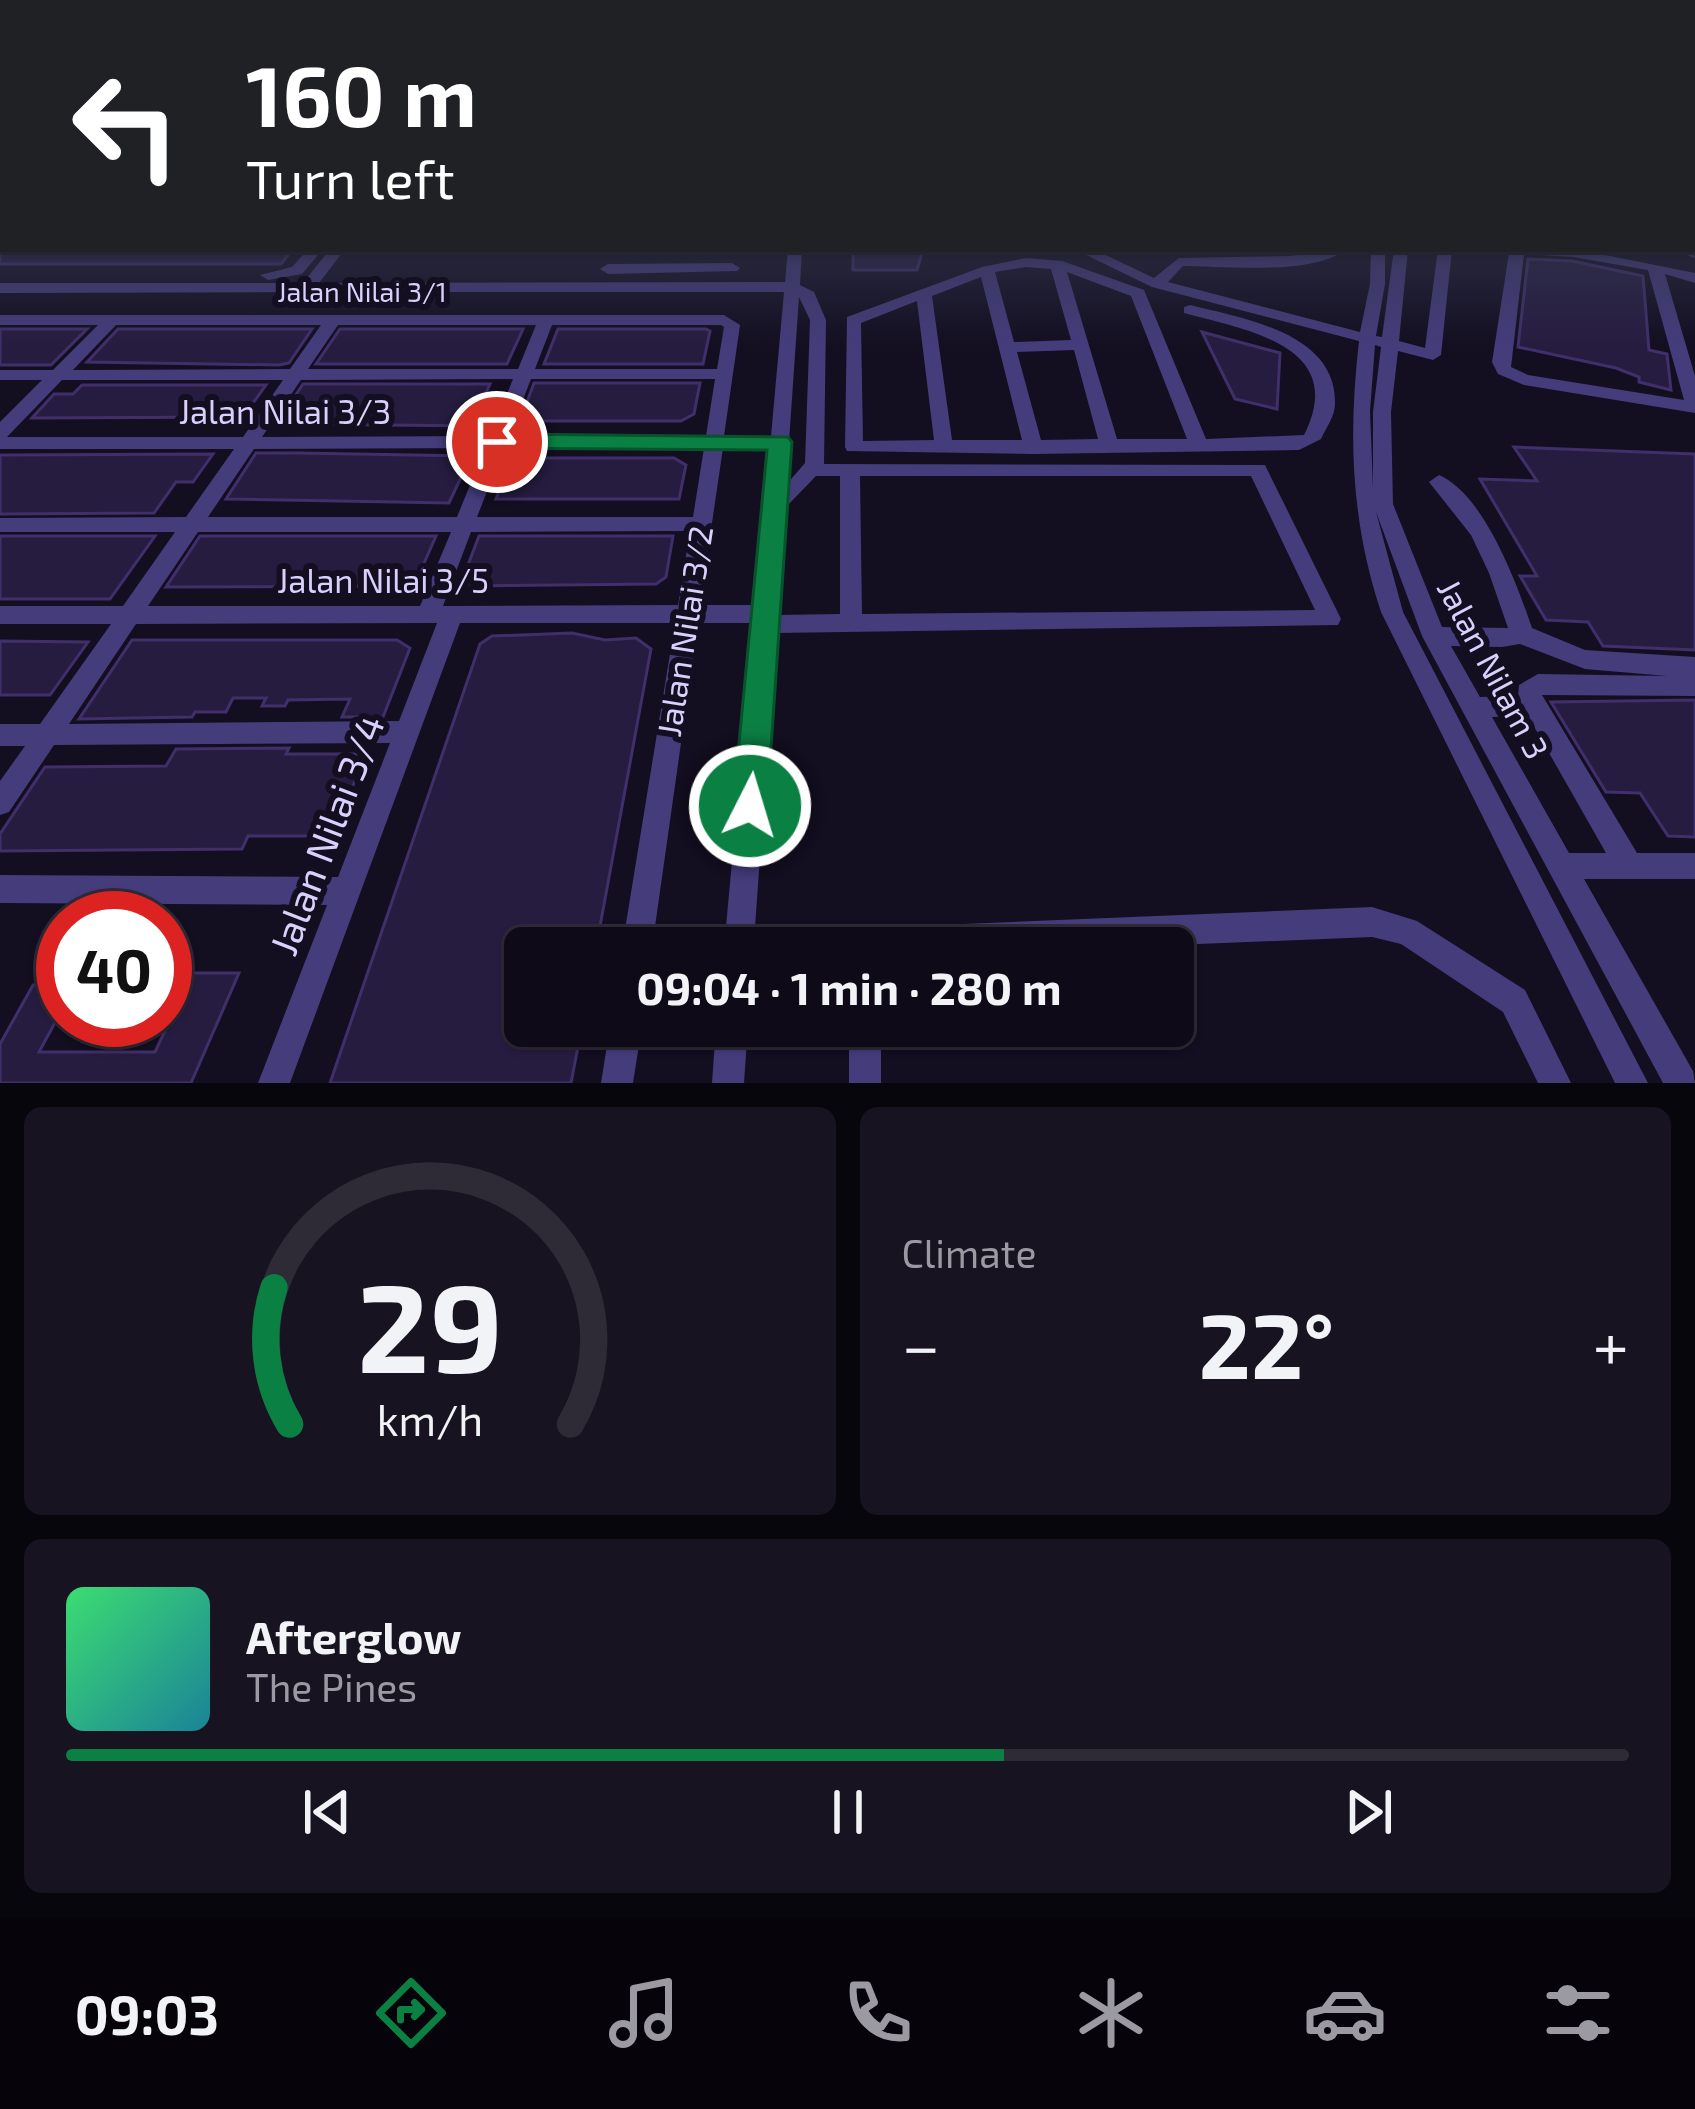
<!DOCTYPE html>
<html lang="en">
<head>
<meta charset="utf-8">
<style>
	body { margin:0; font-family:"Exo 2",sans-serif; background:#171321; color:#f1f3f6; height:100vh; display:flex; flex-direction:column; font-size:45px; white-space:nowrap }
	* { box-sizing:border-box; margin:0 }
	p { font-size:39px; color:#9b9aa2 }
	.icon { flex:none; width:66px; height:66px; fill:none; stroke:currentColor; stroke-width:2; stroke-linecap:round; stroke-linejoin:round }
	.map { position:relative; height:1083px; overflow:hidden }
	.details { display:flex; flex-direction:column; gap:24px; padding:24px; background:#08060d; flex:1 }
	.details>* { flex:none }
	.guide { position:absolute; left:0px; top:0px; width:1695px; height:252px; box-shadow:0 3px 9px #0004,0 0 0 3px #2e2b37; background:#202124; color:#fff; overflow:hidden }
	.speed { position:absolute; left:36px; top:891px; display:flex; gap:24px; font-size:60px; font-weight:700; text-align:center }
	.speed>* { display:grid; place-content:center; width:156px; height:156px; border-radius:50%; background:#0e0a18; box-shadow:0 3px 9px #0004,0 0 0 3px #2e2b37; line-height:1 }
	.speed .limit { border:18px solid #d22; background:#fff; color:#111 }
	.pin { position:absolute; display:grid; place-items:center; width:102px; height:102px; color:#fff; margin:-51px; border:6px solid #fff; border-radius:50%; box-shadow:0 3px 12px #0007 }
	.me { position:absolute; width:132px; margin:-66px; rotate:5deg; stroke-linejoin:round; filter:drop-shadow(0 0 9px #0008) }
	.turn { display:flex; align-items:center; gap:42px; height:252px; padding:0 48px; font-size:54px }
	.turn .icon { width:156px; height:156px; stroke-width:2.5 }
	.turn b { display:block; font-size:84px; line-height:102px }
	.big { font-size:90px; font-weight:700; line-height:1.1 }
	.details .widget { flex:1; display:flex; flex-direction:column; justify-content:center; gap:18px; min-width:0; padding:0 42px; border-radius:18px; background:#171321 }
	.details .dial { align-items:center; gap:0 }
	.dial svg { height:312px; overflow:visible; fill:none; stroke:#2e2b37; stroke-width:7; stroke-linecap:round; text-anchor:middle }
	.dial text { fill:#f1f3f6; stroke:none }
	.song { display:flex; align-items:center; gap:36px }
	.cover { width:144px; height:144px; border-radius:18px; background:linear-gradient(135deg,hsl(140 70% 55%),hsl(190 70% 35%)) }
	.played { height:12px; border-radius:6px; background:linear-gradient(90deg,#0b8043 60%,#2e2b37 60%) }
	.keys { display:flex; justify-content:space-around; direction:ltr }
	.heat { display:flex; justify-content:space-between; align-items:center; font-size:66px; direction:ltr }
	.details .tiles { flex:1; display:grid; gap:24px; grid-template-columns:1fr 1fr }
	.widget:last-child { grid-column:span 2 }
	.trip { position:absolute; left:504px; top:927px; width:690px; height:120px; border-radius:18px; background:#0e0a18; box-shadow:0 3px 9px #0004,0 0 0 3px #2e2b37; font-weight:700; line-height:120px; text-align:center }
	.tabs { display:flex; height:192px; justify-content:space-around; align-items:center; background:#06040a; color:#9b9aa2 }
	.tabs .icon { width:84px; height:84px }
	.tabs .current { color:#0b8043 }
	.tabs b { font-size:54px; color:#f1f3f6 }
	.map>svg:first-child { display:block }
	.building { fill:#261c40; stroke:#402f6a; stroke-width:3 }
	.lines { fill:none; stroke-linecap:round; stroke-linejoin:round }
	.minor { fill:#453c7c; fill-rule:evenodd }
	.route { fill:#0b8043; stroke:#07532c; stroke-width:3 }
	.labels { text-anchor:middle; stroke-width:12; stroke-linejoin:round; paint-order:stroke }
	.far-street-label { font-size:27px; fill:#d9d0fc; stroke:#130e20 }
	.street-label { font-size:33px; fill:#d9d0fc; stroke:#130e20 }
	.near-street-label { font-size:39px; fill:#d9d0fc; stroke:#130e20 }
</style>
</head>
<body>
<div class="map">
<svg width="1695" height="1083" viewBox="0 0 1695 1083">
	<rect width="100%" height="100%" fill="#130e20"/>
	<!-- building -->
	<path class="building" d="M0 249H293L281 264H0Z
		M853 249H923L917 270H853Z
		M1528 259 1572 261 1643 276 1649 350 1667 354 1671 390 1639 382V377L1616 368 1518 347Z
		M0 329H87L51 365H0Z
		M118 329H312L289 363 279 365 87 362Z
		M340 329H523L507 364H316Z
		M558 329H706L710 331 703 364H544Z
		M1202 332 1280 353 1277 409 1235 399Z
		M534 383H700L694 414 681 421H520Z
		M303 384H490L485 395H499L485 426 277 424Z
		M82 385H266L243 417 32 418 54 394H73Z
		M1514 447 1695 454V650L1603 646 1588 622 1546 620 1520 576H1537L1480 479 1537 481Z
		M256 453H298L471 456 449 503 226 499Z
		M213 454 193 482H176L154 513 0 514V455Z
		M511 458H674L686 465 679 499H496Z
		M0 536H155L110 599H0Z
		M200 536H436L414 586 166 587Z
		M479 536H673L666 577 656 584 460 586Z
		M572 633 605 640 636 638 651 649 596 948H525V1026H582L571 1083H330L480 644 492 636Z
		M132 640H397L410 648 383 717H342L350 699 288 700 285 706H262L266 698H233L226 712H195L192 717 79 719Z
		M0 641 88 642 50 695H0Z
		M1695 700V837L1668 836 1640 793 1606 792 1551 702Z
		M289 748 286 754H366L338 822 319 836H248L242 849 0 851V834L45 767 166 766 176 749Z
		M192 973H239L191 1083H0V1044L33 985H63V1008L39 1052H155Z"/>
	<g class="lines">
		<!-- minor -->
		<path class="minor" d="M1692 248 1695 258 1671 249H1692Z
			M308 249H323L302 274 268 280 260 275 292 267Z
			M330 249H345L319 283 785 282 788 249H802L800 285 814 292 826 320 824 464 1265 465 1341 619 1338 625 776 633 755 927 865 928 1372 907 1417 921 1525 990 1571 1083H1538L1503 1012 1401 944 1372 937 1101 948H724L754 623H698L652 948H622L675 623H460L290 1083H258L327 905 0 903V875L338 877 390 743 54 745 9 812 0 815V781L25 746H0V724H40L111 624H0V606H123L175 532H0V518L186 517 234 449H0V422L42 380H0V370H53L98 325H0V315H724L740 325 724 436H771L784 292H312L305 296 298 292 0 293V283H303ZM799 297 810 320 805 463 786 485ZM116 325H321L290 369 73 370ZM338 325H536L518 369H308ZM552 325H721L724 327 717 369H535ZM513 379 490 436 262 437 301 380ZM531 379H715L706 436H509ZM62 380H283L243 437H7ZM485 448 457 517H208L254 449ZM504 448H704L693 517H477ZM723 448H770L755 605H700ZM816 476H840V614L777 615 784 509ZM860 476H1251L1315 610 862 614ZM690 531 678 605 443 606 471 532ZM198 532H451L420 606H148ZM437 623 399 721 69 724 136 624Z
			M1074 249H1093L1154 278 1179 258 1290 256 1347 249C1313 276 1226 266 1183 266L1168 282 1360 332 1370 284 1371 249H1385V284L1376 336 1382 337 1394 249H1408L1399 341 1425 348 1438 249H1452L1441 355 1433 360 1398 351 1391 412 1393 504 1442 627 1508 628 1489 573 1471 535 1429 482 1439 475C1484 494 1517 584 1532 628L1585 650 1695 657V696L1542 695 1637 853H1695V879H1584L1693 1071 1695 1083H1663L1422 636 1376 512 1403 612 1648 1083H1615L1381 612C1351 521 1348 436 1359 341L1152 287ZM1375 345 1381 347 1373 412V488L1370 411ZM1520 644 1585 669 1667 676 1538 674 1519 685 1518 696 1480 697 1451 646 1502 647ZM1528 716 1606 853H1569L1492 717Z
			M1504 249H1575L1695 273V283L1665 274 1695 376V413L1524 385 1498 374 1492 362 1509 253ZM1524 254 1573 257 1648 270 1684 400 1528 375 1511 367Z
			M1026 258 1062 261 1144 290 1206 439 1304 435C1349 346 1247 330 1184 313V307L1190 305C1241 318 1337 332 1335 404 1335 416 1326 428 1321 439L1299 450 1034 454 847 451 845 447 847 317 982 267ZM1026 267 1051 269 1071 340 1014 342 995 272ZM1067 272 1131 296 1187 439H1117ZM981 277 1022 440H952L932 296ZM917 301 934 440 863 441 861 323ZM1074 350 1098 439 1041 440 1017 352Z
			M732 263 740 268 737 271 608 274 600 269 608 264Z
			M610 1026H642L633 1083H601Z
			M716 1026H748L744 1083H712Z
			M849 1026H881V1083H849Z"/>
	</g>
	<!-- sky -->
	<linearGradient id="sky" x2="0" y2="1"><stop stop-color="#0a0812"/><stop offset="0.56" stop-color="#33364e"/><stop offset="1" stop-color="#33364e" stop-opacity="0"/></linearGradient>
	<rect width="1695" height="348" fill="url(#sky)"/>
	<!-- route -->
	<path class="route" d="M497 434 788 437 792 442 767 806 762 817 750 822 738 817 733 806 767 450 488 448 485 442Z"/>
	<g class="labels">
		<!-- far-street labels -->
		<g class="far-street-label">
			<text x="362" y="302">Jalan Nilai 3/1</text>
		</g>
		<!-- street labels -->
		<g class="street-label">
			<text x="285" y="424">Jalan Nilai 3/3</text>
			<text x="383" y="593">Jalan Nilai 3/5</text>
			<text transform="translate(685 631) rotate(-81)" y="12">Jalan Nilai 3/2</text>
			<text transform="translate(1493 669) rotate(62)" y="12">Jalan Nilam 3</text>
		</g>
		<!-- near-street labels -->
		<g class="near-street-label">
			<text transform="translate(327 835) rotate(-69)" y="14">Jalan Nilai 3/4</text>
		</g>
	</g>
</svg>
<div class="speed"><div class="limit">40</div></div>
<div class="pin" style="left:497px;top:442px;background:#d93025"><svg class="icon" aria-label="arrive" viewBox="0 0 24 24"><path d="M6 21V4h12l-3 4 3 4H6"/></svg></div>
<svg class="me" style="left:750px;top:806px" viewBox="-20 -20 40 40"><circle r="17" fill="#0b8043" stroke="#fff" stroke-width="3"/><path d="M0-11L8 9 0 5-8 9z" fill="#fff"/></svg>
<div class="trip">09:04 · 1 min · 280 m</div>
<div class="guide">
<div class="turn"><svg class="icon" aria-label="left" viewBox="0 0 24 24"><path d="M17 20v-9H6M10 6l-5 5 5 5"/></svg><div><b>160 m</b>Turn left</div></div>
</div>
</div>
<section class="details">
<div class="tiles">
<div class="widget dial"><svg viewBox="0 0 100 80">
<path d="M14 69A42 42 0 1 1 86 69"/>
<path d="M14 69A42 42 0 0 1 10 34" stroke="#0b8043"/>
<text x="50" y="56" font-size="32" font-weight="700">29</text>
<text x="50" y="72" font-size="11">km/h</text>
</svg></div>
<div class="widget"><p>Climate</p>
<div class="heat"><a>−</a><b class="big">22°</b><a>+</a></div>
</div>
<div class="widget">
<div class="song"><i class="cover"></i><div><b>Afterglow</b><p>The Pines</p></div></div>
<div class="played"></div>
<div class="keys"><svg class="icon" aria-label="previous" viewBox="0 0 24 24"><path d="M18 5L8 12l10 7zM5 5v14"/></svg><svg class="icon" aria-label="pause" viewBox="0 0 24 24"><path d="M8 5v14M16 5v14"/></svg><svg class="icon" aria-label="next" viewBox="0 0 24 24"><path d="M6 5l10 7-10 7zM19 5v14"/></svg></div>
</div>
</div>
</section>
<nav class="tabs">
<b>09:03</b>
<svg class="icon current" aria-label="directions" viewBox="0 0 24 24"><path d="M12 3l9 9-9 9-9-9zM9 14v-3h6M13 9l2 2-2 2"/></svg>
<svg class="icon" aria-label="music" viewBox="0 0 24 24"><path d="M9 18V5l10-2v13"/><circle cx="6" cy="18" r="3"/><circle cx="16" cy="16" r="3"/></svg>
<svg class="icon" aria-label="phone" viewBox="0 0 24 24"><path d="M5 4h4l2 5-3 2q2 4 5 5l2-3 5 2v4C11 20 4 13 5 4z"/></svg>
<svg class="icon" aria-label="climate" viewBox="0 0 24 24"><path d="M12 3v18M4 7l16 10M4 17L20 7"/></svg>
<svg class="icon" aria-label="car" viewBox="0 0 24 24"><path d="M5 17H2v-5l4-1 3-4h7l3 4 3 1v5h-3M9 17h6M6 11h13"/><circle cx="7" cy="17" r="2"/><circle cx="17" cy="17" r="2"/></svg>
<svg class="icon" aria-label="filters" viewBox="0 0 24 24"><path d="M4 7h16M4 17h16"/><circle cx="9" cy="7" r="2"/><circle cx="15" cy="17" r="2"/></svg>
</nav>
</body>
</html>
